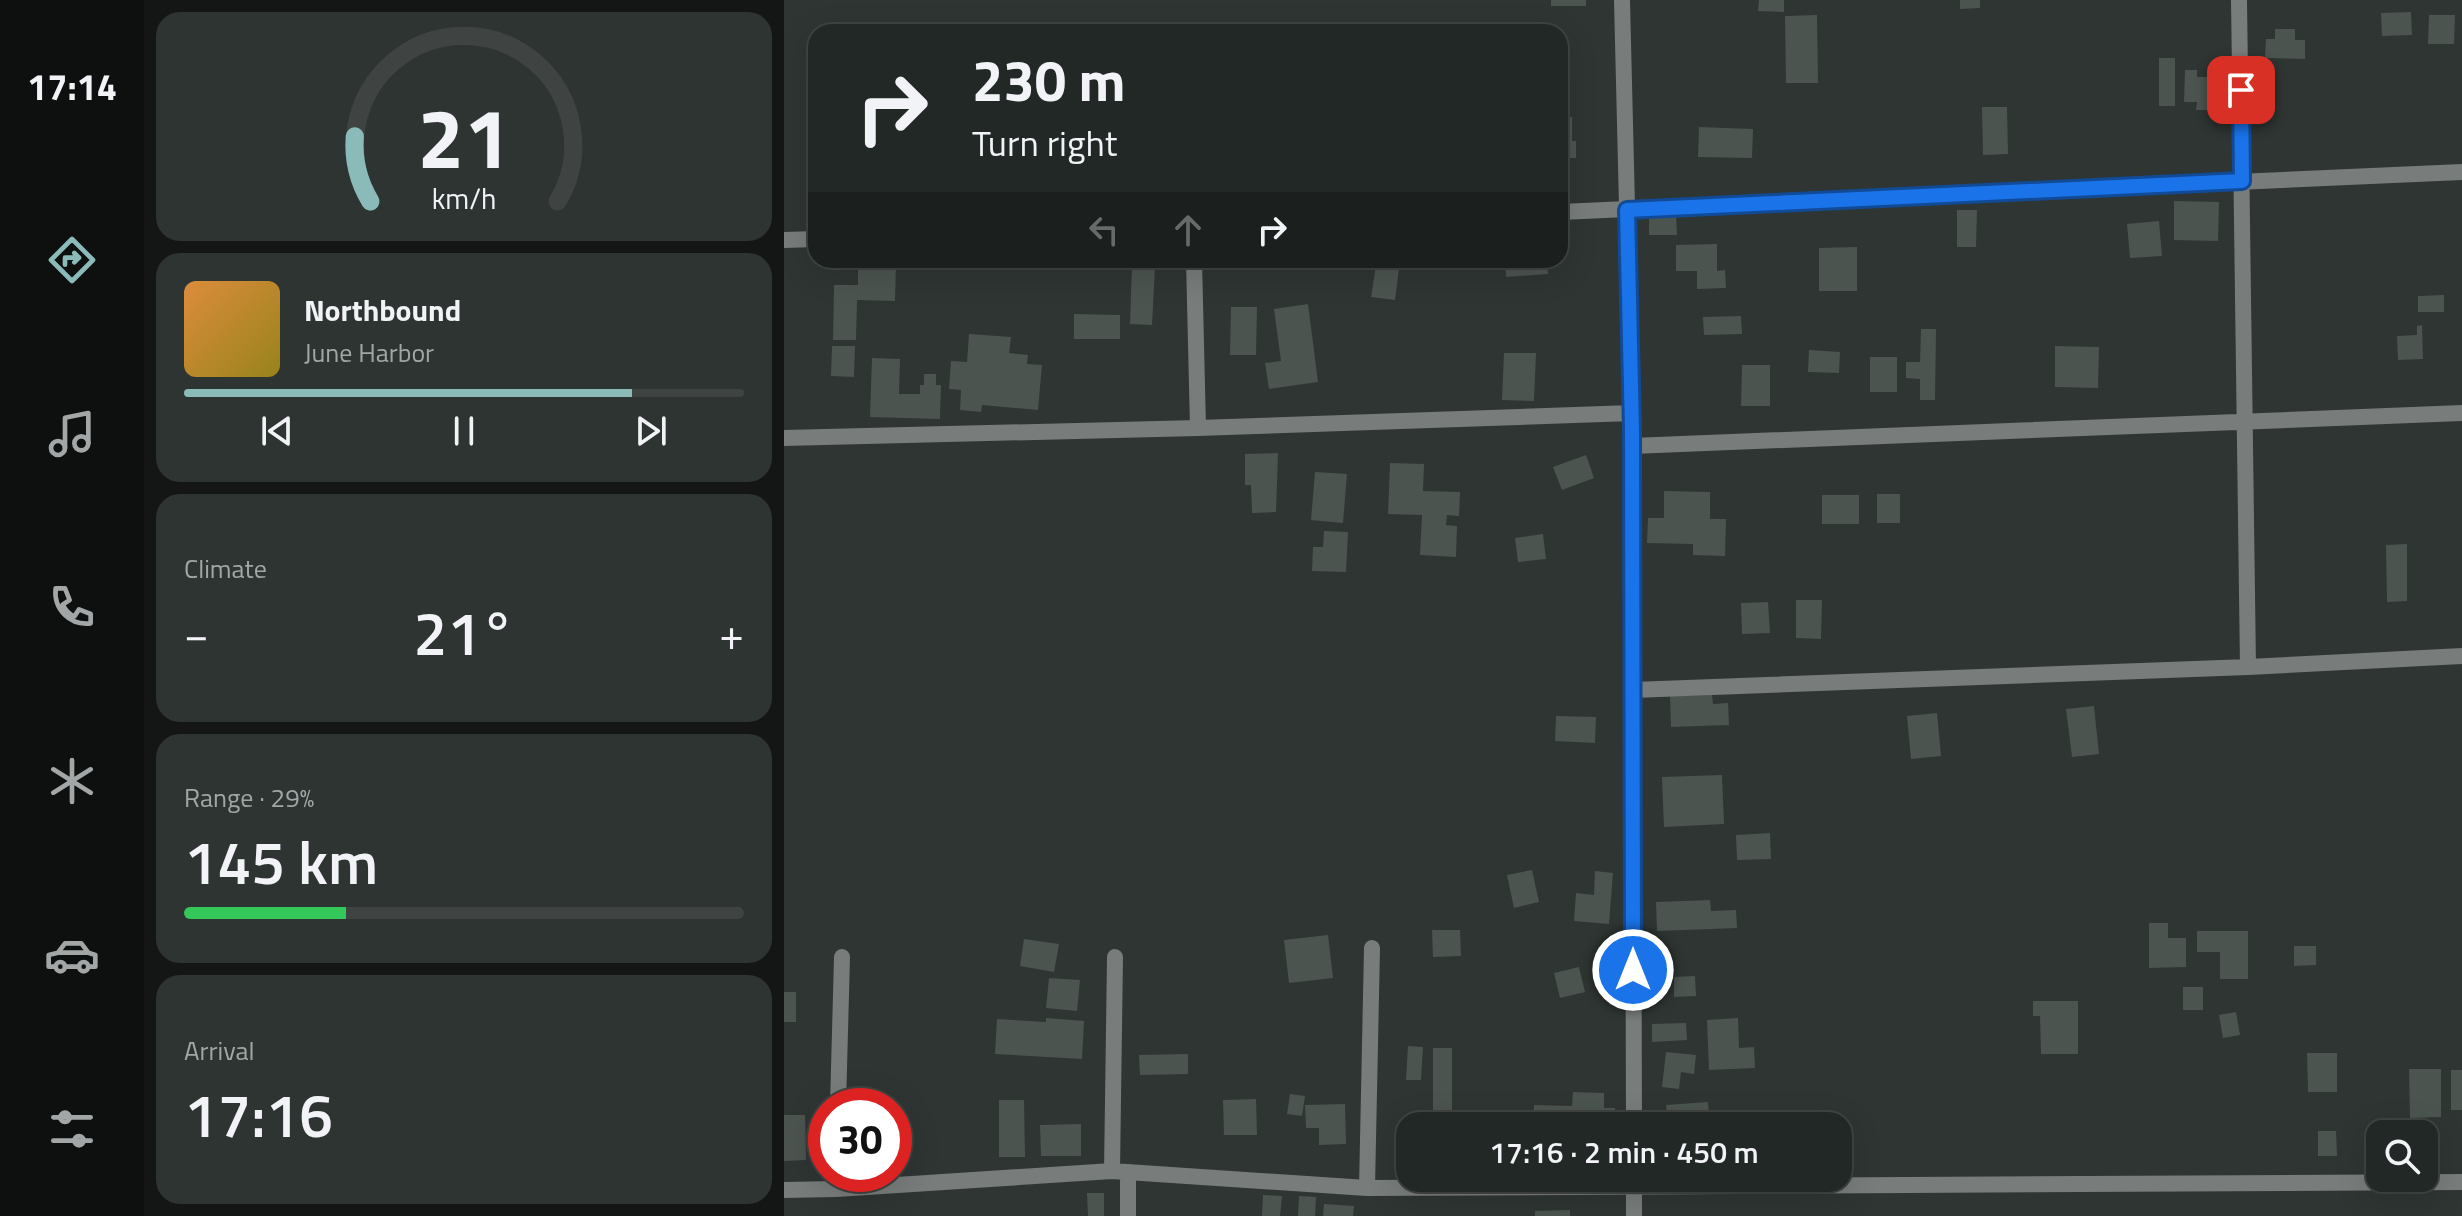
<!DOCTYPE html>
<html lang="en">
<head>
<meta charset="utf-8">
<style>
	body { margin:0; font-family:"Titillium Web",sans-serif; background:#2e3432; color:#f1f3f6; height:100vh; display:flex; flex-direction:column; font-size:30px; white-space:nowrap }
	* { box-sizing:border-box; margin:0 }
	p { font-size:26px; color:#a2a6a7 }
	.icon { flex:none; width:44px; height:44px; fill:none; stroke:currentColor; stroke-width:2; stroke-linecap:round; stroke-linejoin:round }
	.map { position:relative; flex:1; overflow:hidden }
	.drawer { display:flex; flex-direction:column; gap:12px; padding:12px; background:#131615; width:640px }
	.drawer>* { flex:none }
	.top-card { position:absolute; left:24px; top:24px; width:760px; height:244px; border-radius:24px; box-shadow:0 8px 32px #0002,0 0 0 2px #3f4443; background:#222826; color:#f1f3f6; overflow:hidden }
	.controls { position:absolute; left:1582px; top:1120px; display:grid; gap:16px }
	.controls a { display:grid; place-items:center; width:72px; height:72px; border-radius:16px; background:#222826; box-shadow:0 8px 32px #0002,0 0 0 2px #3f4443; font-size:40px }
	.speed { position:absolute; left:24px; top:1088px; display:flex; gap:16px; font-size:40px; font-weight:700; text-align:center }
	.speed>* { display:grid; place-content:center; width:104px; height:104px; border-radius:50%; background:#222826; box-shadow:0 8px 32px #0002,0 0 0 2px #3f4443; line-height:1 }
	.speed .limit { border:12px solid #d22; background:#fff; color:#111 }
	.pin { position:absolute; display:grid; place-items:center; width:68px; height:68px; color:#fff; margin:-34px; border-radius:16px; box-shadow:0 4px 12px #0006 }
	.me { position:absolute; width:88px; margin:-44px; rotate:0deg; stroke-linejoin:round; filter:drop-shadow(0 0 6px #0008) }
	.turn { display:flex; align-items:center; gap:28px; height:168px; padding:0 32px; font-size:36px }
	.turn .icon { width:104px; height:104px; stroke-width:2.5 }
	.turn b { display:block; font-size:56px; line-height:68px }
	.lanes { display:flex; align-items:center; height:76px; padding:0 32px; background:#0003; justify-content:center; gap:40px; direction:ltr }
	.lanes .off { opacity:.35 }
	.big { font-size:60px; font-weight:600; line-height:1.1 }
	.drawer .widget { flex:1; display:flex; flex-direction:column; justify-content:center; gap:12px; min-width:0; padding:0 28px; border-radius:24px; background:#2e3432 }
	.drawer .dial { align-items:center; gap:0 }
	.dial svg { height:208px; overflow:visible; fill:none; stroke:#3f4443; stroke-width:7; stroke-linecap:round; text-anchor:middle }
	.dial text { fill:#f1f3f6; stroke:none }
	.song { display:flex; align-items:center; gap:24px }
	.cover { width:96px; height:96px; border-radius:12px; background:linear-gradient(135deg,hsl(30 70% 55%),hsl(50 70% 35%)) }
	.played { height:8px; border-radius:4px; background:linear-gradient(90deg,#8bbbb9 80%,#3f4443 80%) }
	.keys { display:flex; justify-content:space-around; direction:ltr }
	.heat { display:flex; justify-content:space-between; align-items:center; font-size:44px; direction:ltr }
	.charge { height:12px; border-radius:6px; background:linear-gradient(90deg,#34c759 29%,#3f4443 0) }
	.trip { position:absolute; left:612px; top:1112px; width:456px; height:80px; border-radius:24px; background:#222826; box-shadow:0 8px 32px #0002,0 0 0 2px #3f4443; font-weight:600; line-height:80px; text-align:center }
	main { display:flex; flex:1; min-height:0 }
	.tab-bar { display:flex; flex-direction:column; width:144px; justify-content:space-around; align-items:center; background:#0e100f; color:#a2a6a7 }
	.tab-bar .icon { width:56px; height:56px }
	.tab-bar .current { color:#8bbbb9 }
	.tab-bar b { font-size:36px; color:#f1f3f6 }
	.map>svg:first-child { display:block }
	.building { fill:#4c5450 }
	.lines { fill:none; stroke-linecap:round; stroke-linejoin:round }
	.minor { stroke:#787c7a; stroke-width:16 }
	.route-casing { stroke:#114b97; stroke-width:20 }
	.route { stroke:#1a73e8; stroke-width:14 }
</style>
</head>
<body>
<main>
<nav class="tab-bar">
<b>17:14</b>
<svg class="icon current" aria-label="directions" viewBox="0 0 24 24"><path d="M12 3l9 9-9 9-9-9zM9 14v-3h6M13 9l2 2-2 2"/></svg>
<svg class="icon" aria-label="music" viewBox="0 0 24 24"><path d="M9 18V5l10-2v13"/><circle cx="6" cy="18" r="3"/><circle cx="16" cy="16" r="3"/></svg>
<svg class="icon" aria-label="phone" viewBox="0 0 24 24"><path d="M5 4h4l2 5-3 2q2 4 5 5l2-3 5 2v4C11 20 4 13 5 4z"/></svg>
<svg class="icon" aria-label="climate" viewBox="0 0 24 24"><path d="M12 3v18M4 7l16 10M4 17L20 7"/></svg>
<svg class="icon" aria-label="car" viewBox="0 0 24 24"><path d="M5 17H2v-5l4-1 3-4h7l3 4 3 1v5h-3M9 17h6M6 11h13"/><circle cx="7" cy="17" r="2"/><circle cx="17" cy="17" r="2"/></svg>
<svg class="icon" aria-label="filters" viewBox="0 0 24 24"><path d="M4 7h16M4 17h16"/><circle cx="9" cy="7" r="2"/><circle cx="15" cy="17" r="2"/></svg>
</nav>
<section class="drawer">
<div class="widget dial"><svg viewBox="0 0 100 80">
<path d="M14 69A42 42 0 1 1 86 69"/>
<path d="M14 69A42 42 0 0 1 8 44" stroke="#8bbbb9"/>
<text x="50" y="56" font-size="32" font-weight="700">21</text>
<text x="50" y="72" font-size="11">km/h</text>
</svg></div>
<div class="widget">
<div class="song"><i class="cover"></i><div><b>Northbound</b><p>June Harbor</p></div></div>
<div class="played"></div>
<div class="keys"><svg class="icon" aria-label="previous" viewBox="0 0 24 24"><path d="M18 5L8 12l10 7zM5 5v14"/></svg><svg class="icon" aria-label="pause" viewBox="0 0 24 24"><path d="M8 5v14M16 5v14"/></svg><svg class="icon" aria-label="next" viewBox="0 0 24 24"><path d="M6 5l10 7-10 7zM19 5v14"/></svg></div>
</div>
<div class="widget"><p>Climate</p>
<div class="heat"><a>−</a><b class="big">21°</b><a>+</a></div>
</div>
<div class="widget"><p>Range · 29%</p><b class="big">145 km</b><div class="charge"></div></div>
<div class="widget"><p>Arrival</p><b class="big">17:16</b></div>
</section>
<div class="map">
<svg width="1678" height="1216" viewBox="0 0 1678 1216">
	<rect width="100%" height="100%" fill="#2e3532"/>
	<!-- building -->
	<path class="building" d="M767 0H802V6H767Z
		M975 0H1000V12L974 11Z
		M1176 0H1196V8L1176 9Z
		M1627 12 1628 35 1598 36 1597 13Z
		M1033 15 1034 83H1002L1001 16Z
		M1645 15H1671L1670 44H1644Z
		M1491 29H1511V40H1521V59L1481 58 1482 39H1491Z
		M1375 58H1391V106H1375Z
		M1401 70H1413V77H1427V110H1412L1413 102H1400Z
		M1198 107H1223L1224 154 1199 155Z
		M776 117H788V141H792V158H776Z
		M915 127 969 129 968 158 914 157Z
		M1390 201 1435 202 1434 241 1390 240Z
		M1173 210H1193L1192 247H1173Z
		M865 215H892L893 235H865Z
		M1375 221 1378 256 1346 258 1343 224Z
		M933 244V271L941 270 942 288 913 289V271H892V245Z
		M1073 247V291H1035V248Z
		M721 260H763L764 274 722 277Z
		M74 263 112 264 111 301 73 300 72 340H49L50 285H74Z
		M348 266 371 267 368 325 346 324Z
		M592 266 615 269 611 300 587 297Z
		M1660 295V312H1634V296Z
		M524 304 534 382 485 389 481 363 497 361 490 309Z
		M447 307H473L472 355H446Z
		M290 314 336 315V339H290Z
		M957 316 958 334 920 335 919 317Z
		M1638 325 1639 359 1614 360 1613 336 1633 335V326Z
		M1137 329H1152L1151 400H1136V379L1122 378V362H1136Z
		M185 334 227 337 225 353 244 355 243 364 258 365 254 410 198 405 197 412 176 410 177 390 165 389 167 361 183 362Z
		M48 346H71L70 377 47 376Z
		M1271 346 1315 347 1314 388 1271 387Z
		M1025 350 1056 352 1055 373 1024 372Z
		M720 353H752L750 401 718 400Z
		M1086 357H1113V392H1086Z
		M88 358 116 359 115 394H136V385H140V374H152V385H157L156 419 86 417Z
		M958 365H986V406H957Z
		M494 453 492 512 468 513 467 485H461V454Z
		M802 455 810 478 778 490 769 467Z
		M606 463 640 464 639 491 676 492 675 516 663 515 662 525 673 526 672 557 636 555 638 515 604 514Z
		M531 472 563 474 559 523 527 520Z
		M880 491 926 492V519H942L941 556 909 555V544L863 543 864 518H880Z
		M1093 494H1116V523H1093Z
		M1038 495H1075V524H1038Z
		M540 531 564 532 562 572 528 571 529 547H539Z
		M759 534 762 559 734 562 731 538Z
		M1623 544V601L1603 602 1602 545Z
		M1012 600H1038L1037 639 1012 638Z
		M984 602 986 633 958 634 957 603Z
		M928 695 929 704 944 703 945 725 887 727 886 696Z
		M1310 706 1315 754 1288 757 1282 709Z
		M1153 713 1157 756 1127 759 1123 716Z
		M772 716 812 717 811 743 771 741Z
		M938 775 940 824 880 827 878 777Z
		M986 833 987 859 953 860 952 835Z
		M748 870 755 902 730 908 723 875Z
		M811 871 829 873 825 924 790 921 792 893 810 895Z
		M926 900 927 911 952 910 953 928 873 931 872 902Z
		M1365 923H1384V938H1402V967L1365 968Z
		M648 930H676L677 956 649 957Z
		M1413 931H1464V979H1436V952H1413Z
		M544 935 549 978 505 983 500 940Z
		M240 939 275 944 270 972 236 966Z
		M1510 946H1532V965L1510 966Z
		M795 967 801 992 776 998 770 973Z
		M911 976 912 996 890 997V977Z
		M265 978 296 980 293 1011 262 1008Z
		M1399 987H1419V1010H1399Z
		M0 992H12V1022H0Z
		M1249 1001H1294V1054H1257L1256 1016H1249Z
		M1452 1012 1456 1035 1439 1038 1435 1015Z
		M262 1018 300 1021 298 1059 211 1054 213 1019 262 1022Z
		M954 1018 955 1048 970 1047 971 1068 925 1070 923 1020Z
		M902 1023 903 1040 868 1042V1024Z
		M624 1046 639 1047 637 1080H622Z
		M649 1048H668V1126H649Z
		M882 1052 912 1055 910 1074 897 1072 895 1089 878 1087Z
		M1523 1053H1553V1092H1524Z
		M404 1054V1074L356 1075 355 1055Z
		M1625 1069H1657V1117L1626 1118Z
		M1667 1070H1678V1110H1667Z
		M789 1092 820 1093V1108H831V1126H799L800 1111 788 1110 787 1126H749L750 1105 788 1106Z
		M506 1094 521 1096 518 1116 503 1114Z
		M472 1099 473 1135H440L439 1100Z
		M215 1100H240L241 1157H215Z
		M924 1102 926 1126H884L882 1105Z
		M561 1104 562 1144 535 1145V1128H522L521 1105Z
		M0 1115H21L22 1160 0 1161Z
		M297 1124V1156H257L256 1125Z
		M1534 1131H1552L1553 1156H1534Z
		M303 1193H320V1216H304Z
		M479 1195 498 1196 496 1216H478Z
		M515 1196 532 1197 531 1216H514Z
		M540 1204 570 1206 569 1216H539Z
		M786 1210V1216H751V1211Z"/>
	<g class="lines">
		<!-- minor -->
		<path class="minor" d="M838 0 848 413 850 1126
			M1455 0 1464 667
			M776 212 1678 172
			M0 240 32 239
			M410 260 414 428
			M0 438 414 428 848 413
			M848 446 1678 413
			M849 690 1464 667 1678 656
			M54 1106 58 957
			M328 1171 331 957
			M344 1172V1216
			M850 1180V1216
			M583 1188 588 948
			M0 1190 52 1189 328 1171 583 1188 1678 1182"/>
	</g>
	<g class="lines">
		<defs>
			<path id="route" d="M849 970 848 430 843 210 1458 181 1457 90"/>
		</defs>
		<!-- route casing -->
		<use href="#route" class="route-casing"/>
		<!-- route -->
		<use href="#route" class="route"/>
	</g>
</svg>
<div class="controls">
<a><svg class="icon" aria-label="search" viewBox="0 0 24 24"><circle cx="10" cy="10" r="6"/><path d="M15 15l6 6"/></svg></a>
</div>
<div class="speed"><div class="limit">30</div></div>
<div class="pin" style="left:1457px;top:90px;background:#d93025"><svg class="icon" aria-label="arrive" viewBox="0 0 24 24"><path d="M6 21V4h12l-3 4 3 4H6"/></svg></div>
<svg class="me" style="left:849px;top:970px" viewBox="-20 -20 40 40"><circle r="17" fill="#1a73e8" stroke="#fff" stroke-width="3"/><path d="M0-11L8 9 0 5-8 9z" fill="#fff"/></svg>
<div class="trip">17:16 · 2 min · 450 m</div>
<div class="top-card">
<div class="turn"><svg class="icon" aria-label="right" viewBox="0 0 24 24"><path d="M7 20v-9h11M14 6l5 5-5 5"/></svg><div><b>230 m</b>Turn right</div></div>
<div class="lanes"><svg class="icon off" aria-label="left" viewBox="0 0 24 24"><path d="M17 20v-9H6M10 6l-5 5 5 5"/></svg><svg class="icon off" aria-label="ahead" viewBox="0 0 24 24"><path d="M12 20V5M6 11l6-6 6 6"/></svg><svg class="icon" aria-label="right" viewBox="0 0 24 24"><path d="M7 20v-9h11M14 6l5 5-5 5"/></svg></div>
</div>
</div>
</main>
</body>
</html>
